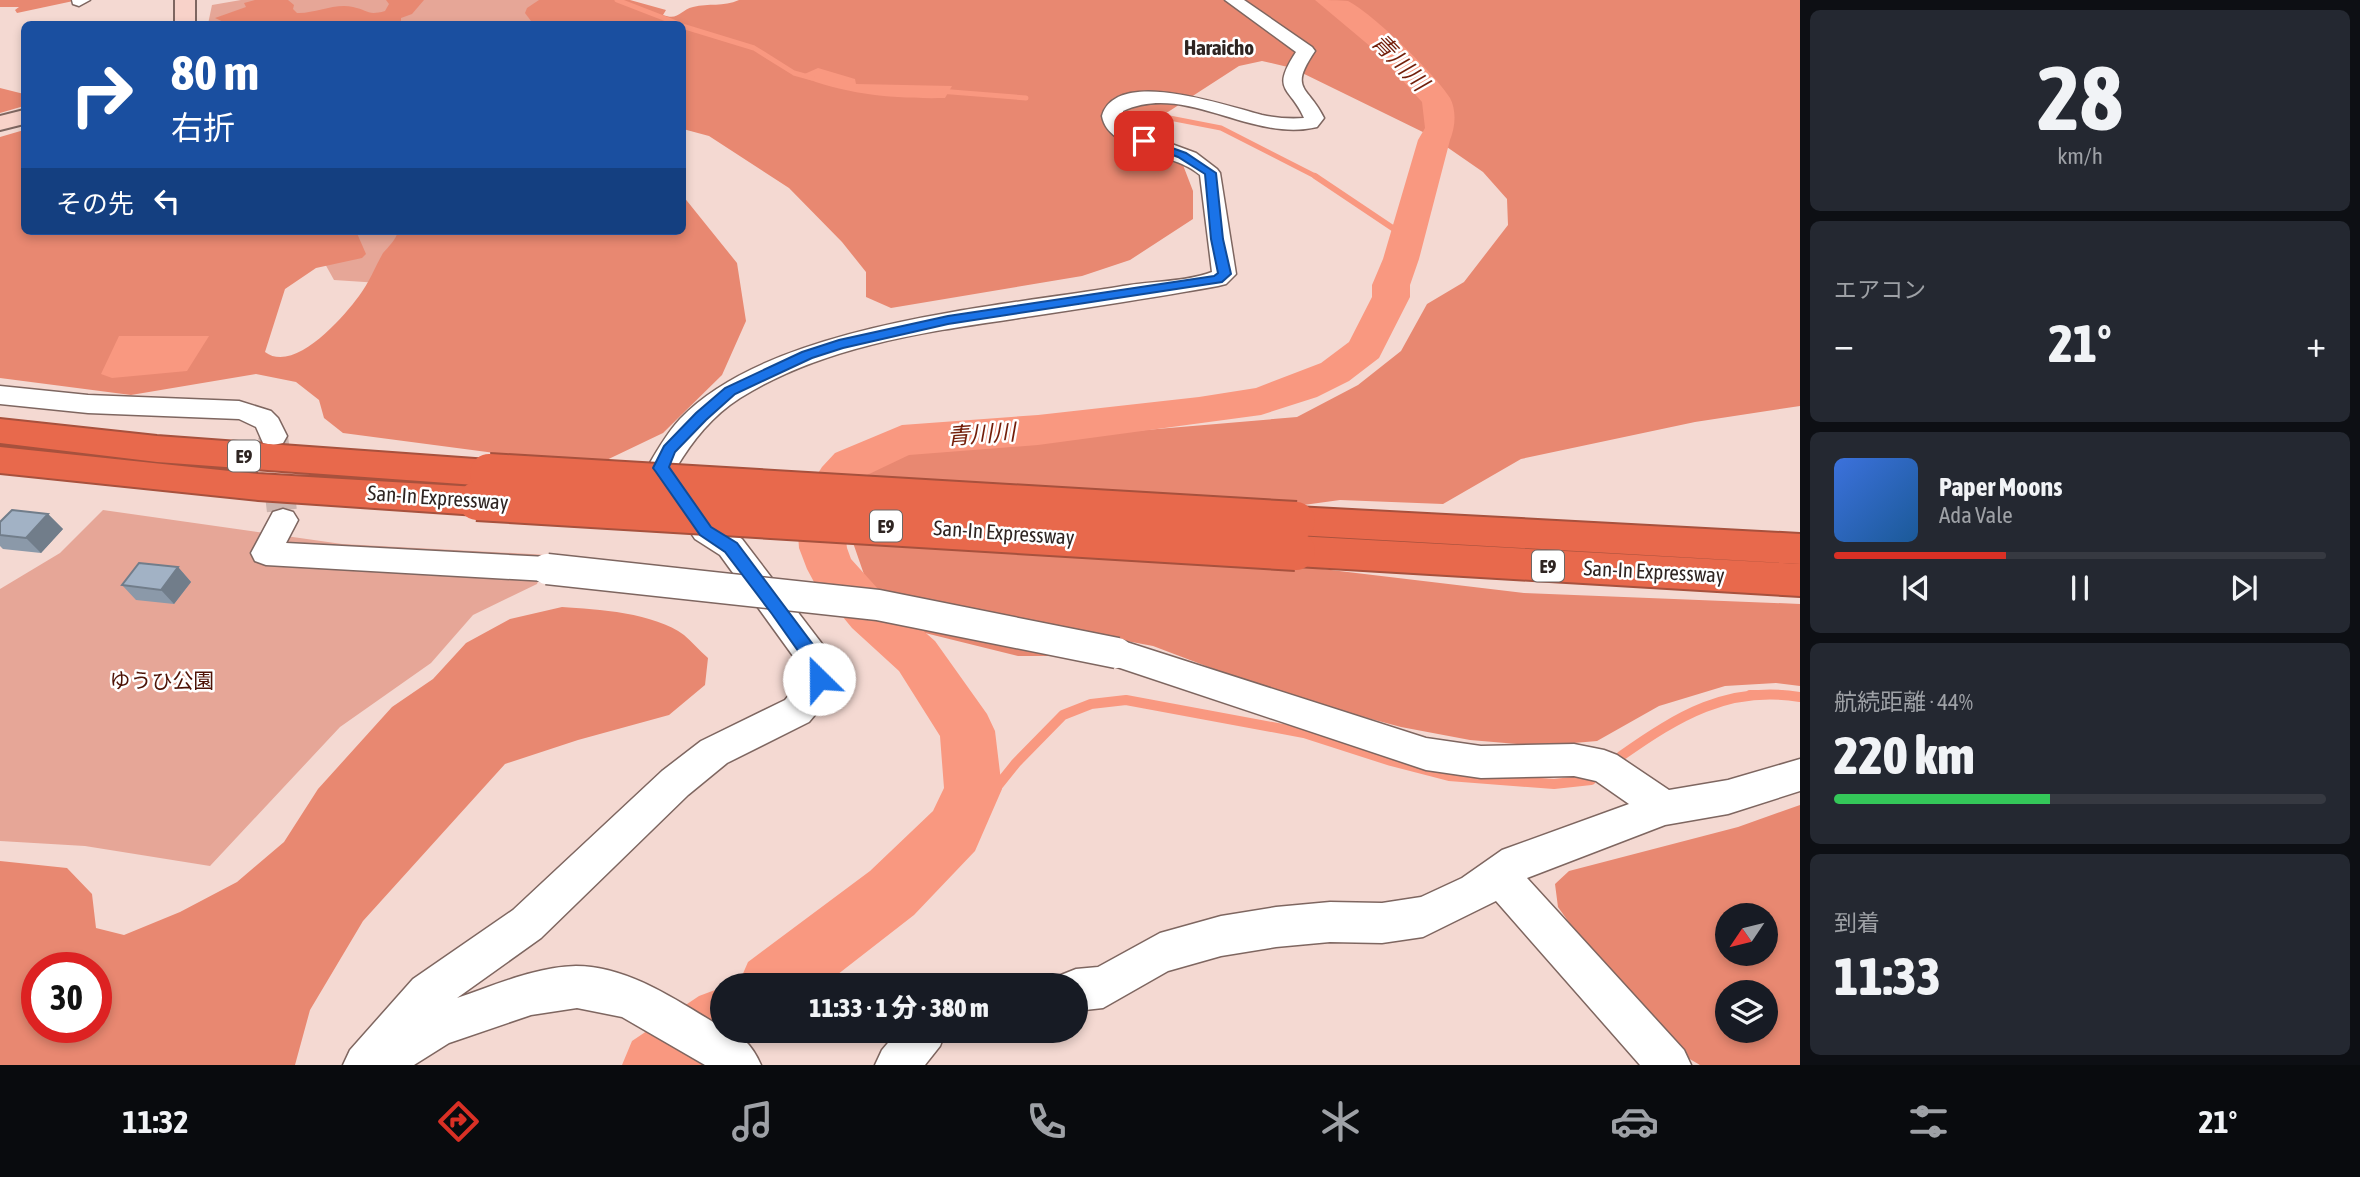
<!DOCTYPE html>
<html lang="ja">
<head>
<meta charset="utf-8">
<style>
	body { margin:0; font-family:"Asap Condensed","Noto Sans JP",sans-serif; background:#242831; color:#f1f3f6; height:100vh; display:flex; flex-direction:column; font-size:26px; white-space:nowrap }
	* { box-sizing:border-box; margin:0 }
	p { font-size:23px; color:#9ea1a6 }
	.icon { flex:none; width:38px; height:38px; fill:none; stroke:currentColor; stroke-width:2; stroke-linecap:round; stroke-linejoin:round }
	.map { position:relative; flex:1; overflow:hidden }
	.drawer { display:flex; flex-direction:column; gap:10px; padding:10px; background:#0d0f14; width:560px }
	.drawer>* { flex:none }
	.top-card { position:absolute; left:21px; top:21px; width:665px; height:214px; border-radius:10px; box-shadow:0 4px 10px #0003; background:#1a4fa0; color:#fff; overflow:hidden }
	.needle { width:46px; rotate:235deg }
	.controls { position:absolute; left:1715px; top:903px; display:grid; gap:14px }
	.controls a { display:grid; place-items:center; width:63px; height:63px; border-radius:50%; background:#171b24; box-shadow:0 4px 10px #0003; font-size:35px }
	.speed { position:absolute; left:21px; top:952px; display:flex; gap:14px; font-size:35px; font-weight:700; text-align:center }
	.speed>* { display:grid; place-content:center; width:91px; height:91px; border-radius:50%; background:#171b24; box-shadow:0 4px 10px #0003; line-height:1 }
	.speed .limit { border:10px solid #d22; background:#fff; color:#111 }
	.pin { position:absolute; display:grid; place-items:center; width:60px; height:60px; color:#fff; margin:-30px; border-radius:14px; box-shadow:0 4px 10px #0006 }
	.me { position:absolute; width:77px; margin:-38px; rotate:337deg; stroke-linejoin:round; filter:drop-shadow(0 0 5px #0008) }
	.turn { display:flex; align-items:center; gap:24px; height:147px; padding:0 35px; font-size:32px }
	.turn .icon { width:91px; height:91px; stroke-width:2.5 }
	.turn b { display:block; font-size:49px; line-height:60px }
	.then { display:flex; align-items:center; height:66px; padding:0 35px; background:#0003; gap:14px; font-size:26px }
	.big { font-size:52px; font-weight:800; line-height:1.1 }
	.drawer .card { flex:1; display:flex; flex-direction:column; justify-content:center; gap:10px; min-width:0; padding:0 24px; border-radius:10px; background:#242831 }
	.drawer .dial { align-items:center; gap:0 }
	.dial b { font-size:91px; line-height:1 }
	.song { display:flex; align-items:center; gap:21px }
	.cover { width:84px; height:84px; border-radius:10px; background:linear-gradient(135deg,hsl(220 70% 55%),hsl(210 70% 35%)) }
	.played { height:7px; border-radius:4px; background:linear-gradient(90deg,#d93025 35%,#363941 35%) }
	.keys { display:flex; justify-content:space-around; direction:ltr }
	.heat { display:flex; justify-content:space-between; align-items:center; font-size:38px; direction:ltr }
	.charge { height:10px; border-radius:5px; background:linear-gradient(90deg,#34c759 44%,#363941 0) }
	.trip { position:absolute; left:710px; top:973px; width:378px; height:70px; border-radius:35px; background:#171b24; box-shadow:0 4px 10px #0003; font-weight:800; line-height:70px; text-align:center }
	.tab-bar { display:flex; height:112px; justify-content:space-around; align-items:center; background:#090b0e; color:#9ea1a6 }
	.tab-bar .icon { width:49px; height:49px }
	.tab-bar .current { color:#d93025 }
	.tab-bar b { font-size:32px; color:#f1f3f6 }
	main { display:flex; flex:1; min-height:0 }
	.map>svg:first-child { display:block }
	.green { fill:#e6a697 }
	.forest { fill:#e88871; fill-rule:evenodd }
	.water { fill:#f99880 }
	.lines { fill:none; stroke-linecap:round; stroke-linejoin:round }
	.stream-far3 { stroke:#f99880; stroke-width:5 }
	.stream-far2 { stroke:#f99880; stroke-width:6 }
	.stream-far1 { stroke:#f99880; stroke-width:8 }
	.stream { stroke:#f99880; stroke-width:10 }
	.river { fill:#f99880; fill-rule:evenodd }
	.street-tunnel { stroke:#cdb5af; stroke-width:30; stroke-dasharray:30 15; stroke-linecap:butt }
	.street-casing { stroke:#7e6660; stroke-width:3 }
	.secondary-casing { stroke:#7e6660; stroke-width:4 }
	.highway-casing { stroke:#a7513d; stroke-width:4 }
	.street { fill:#fff; fill-rule:evenodd }
	.secondary { fill:#f8d2c9; fill-rule:evenodd }
	.highway { fill:#e8694c; fill-rule:evenodd }
	.street-bridge-casing { stroke:#7e6660; stroke-width:33; stroke-linecap:butt }
	.highway-bridge-casing { stroke:#a7513d; stroke-width:42; stroke-linecap:butt }
	.street-bridge { stroke:#fff; stroke-width:30 }
	.highway-bridge { stroke:#e8694c; stroke-width:38 }
	.wall { fill:#8b99a9 }
	.shaded-wall { fill:#717d8a }
	.building { fill:#a2b2c5; stroke:#717d8a; stroke-width:2 }
	.route { fill:#1a73e8; stroke:#114b97; stroke-width:2 }
	.labels { text-anchor:middle; stroke-width:5; stroke-linejoin:round; paint-order:stroke }
	.shield { fill:#fff; stroke:#6d6664; stroke-width:2 }
	.shield-label { font-size:19px; font-weight:bold; fill:#2f2522 }
	.far-quarter-label { font-size:21px; font-weight:bold; fill:#2f2522; stroke:#fff }
	.street-label { font-size:21px; fill:#2f2522; stroke:#fff }
	.park-label { font-size:21px; fill:#4e1306; stroke:#fff }
	.water-label { font-size:23px; font-style:italic; fill:#731e09; stroke:#fff }
</style>
</head>
<body>
<main>
<div class="map">
<svg width="1800" height="1065" viewBox="0 0 1800 1065">
	<rect width="100%" height="100%" fill="#f4d9d2"/>
	<!-- green -->
	<path class="green" d="M241 0H553L549 24H208L212 5Z
		M249 231H421L380 283 334 280 324 262Z
		M103 510 342 544 548 555 537 584 473 615 431 663 340 727 210 866 85 846 0 841V589L60 553Z"/>
	<!-- forest -->
	<path class="forest" d="M0 0H78L17 13 15 10 19 7H0Z
		M255 0H288L294 5 293 9 297 13C315 14 334 3 353 7 368 10 367 16 385 11L389 4 386 0H424L412 14 401 18V23L412 24H228L215 18 246 7 244 3Z
		M539 0H630L666 10 663 15C679 21 680 10 693 7 709 3 723 7 739 0H1800V406L1695 422 1521 459 1443 504 1340 500 1289 507 1282 557 1314 568 1524 593 1800 604V686L1776 683 1725 686 1659 706 1597 741 1540 746 1470 740 1401 727 1285 696 1153 646 1100 636 1061 656H1018L921 632 868 586 841 508 851 482 903 448 956 446 1297 417 1358 385 1401 351 1427 304 1464 282 1508 225 1507 199 1483 172 1431 136 1292 68 1262 61 1239 66 1154 121 1134 130V145L1183 165 1193 191V219L1130 260 1082 276 891 308 866 297V272L842 242 789 188 709 136 683 129 682 24H526L531 21 525 13 527 8Z
		M0 88 24 94V106L0 113Z
		M24 130V231H356L366 254 362 258 316 268 285 289 265 352C294 374 342 319 359 296 369 283 375 267 383 253 389 246 396 240 398 231H682L683 196 737 263 746 321 722 375 663 433 594 466 343 433 324 418 319 400 296 382 256 374 131 395 0 378V137Z
		M562 607C597 609 655 613 684 635 692 642 700 651 708 658L705 685 669 715 578 740 505 764 363 921 310 1010 295 1065H0V861L67 868 92 894 96 928 124 935 180 912 237 882 284 842 318 789 392 707 433 679 466 643 510 619ZM37 968H96V1027H37Z
		M1800 805V1065H1700L1681 1054 1598 963 1558 907 1555 884 1569 871 1738 827ZM1727 915H1766V954H1727ZM1727 992H1766V1031H1727Z"/>
	<!-- water -->
	<path class="water" d="M818 68 855 79 856 84 952 86 945 98C896 99 846 95 800 76Z
		M119 336H209L187 371 112 378 101 374Z"/>
	<g class="lines">
		<!-- stream-far3 -->
		<path class="stream-far3" d="M617 0 679 24
			M682 26 754 48 794 73 812 78
			M939 91 1026 98
			M1149 114 1221 128 1317 177"/>
		<!-- stream-far2 -->
		<path class="stream-far2" d="M1315 176 1406 237"/>
		<!-- stream-far1 -->
		<path class="stream-far1" d="M1750 694H1781"/>
		<!-- stream -->
		<path class="stream" d="M1621 756C1678 716 1728 685 1800 697
			M954 831 975 814 1016 763 1063 715 1091 704 1126 700 1304 733 1391 761 1449 776 1554 784 1591 780"/>
		<!-- river -->
		<path class="river" d="M1315 0C1325 0 1339 0 1348 1 1371 12 1437 76 1450 98 1457 111 1455 128 1450 140L1419 259 1410 285V297L1379 358 1349 381 1317 397 1261 415 1038 445 909 455 867 475 842 509 847 548 851 559 888 600 935 641 987 714 995 731 1002 789 975 851 914 915 824 985H738L748 962 870 871 933 811 944 788 940 736 899 671 852 628 814 582 807 569 799 548 796 508 822 467 835 453 902 425 1038 415 1199 397 1256 388 1321 363 1349 342 1372 297V285L1383 259 1418 140 1425 128 1422 102 1377 52Z
			M723 987V1031H752L747 1044 716 1065H622L632 1041 699 996Z"/>
		<!-- street-tunnel -->
		<path class="street-tunnel" d="M273 436 283 520"/>
		<defs>
			<path id="street" d="M72 0H90L79 6 73 4Z
				M1225 0H1244L1312 47 1315 51C1288 91 1308 85 1324 118L1317 127C1251 143 1186 82 1123 111L1122 121 1131 129 1196 153 1217 169 1220 173 1236 274 1226 284 1218 286C1152 298 1085 308 1019 318 924 332 823 346 740 398 712 416 693 440 676 468L717 523 742 539 829 653 836 679 824 704 809 722 727 763 688 795 541 938 457 998C495 985 535 967 576 966 629 966 679 1002 723 1028V1031C742 1032 754 1049 761 1065H705L622 1017 577 1008 531 1015 449 1043 414 1065H343L350 1050 413 979 513 910 662 771 701 741 785 700 802 679 801 667 720 555 695 539 647 468C656 452 667 433 680 419 770 324 997 307 1123 286 1151 281 1186 282 1212 272L1200 175C1175 152 1108 152 1102 116 1116 66 1229 107 1262 115 1276 118 1290 119 1304 118 1290 86 1270 92 1296 52Z
				M0 386 88 395 239 401 271 411 278 418 287 436 283 443 273 445 263 443 256 427 239 419 88 413 0 404Z
				M283 509 293 512 298 520 286 543 547 557 558 561 562 569 558 577 547 581 266 565 255 561 251 553 273 512Z
				M1117 639 1426 738 1481 746 1574 744 1604 750 1617 755 1669 790 1728 780 1800 759V791L1728 814 1665 825 1527 878 1684 1050 1691 1065H1640L1496 901 1423 937 1382 943 1330 942 1276 947 1221 956 1168 971 1103 1008 1076 1011V985H1057L1061 975 1076 969 1098 967 1160 933 1221 916 1276 907 1330 902 1382 903 1421 897 1462 878 1502 850 1629 804 1596 781 1574 776 1481 778 1426 770 1105 663 1101 653 1105 643Z
				M898 1031H946L940 1046 925 1065H875L882 1050Z"/>
			<path id="secondary" d="M175 0H195V24H175Z
				M24 110V124L0 130V116Z"/>
			<path id="highway" d="M0 419 157 436 489 460 502 464 507 473 502 482 489 486 157 462 0 443Z
				M0 447 258 474 477 487 490 491 496 501 490 511 477 515 258 500 0 473Z
				M1296 507 1800 534V564L1296 535 1283 531 1277 521 1283 511Z
				M1296 536 1800 564V596L1296 566 1282 562 1276 551 1282 540Z"/>
		</defs>
		<!-- street casing -->
		<use href="#street" class="street-casing"/>
		<!-- secondary casing -->
		<use href="#secondary" class="secondary-casing"/>
		<!-- highway casing -->
		<use href="#highway" class="highway-casing"/>
		<!-- street -->
		<use href="#street" class="street"/>
		<!-- secondary -->
		<use href="#secondary" class="secondary"/>
		<!-- highway -->
		<use href="#highway" class="highway"/>
		<defs>
			<path id="street-bridge" d="M547 569 878 605 1117 653"/>
			<path id="highway-bridge" d="M489 473 1296 521
				M477 501 1296 551"/>
		</defs>
		<!-- street-bridge casing -->
		<use href="#street-bridge" class="street-bridge-casing"/>
		<!-- highway-bridge casing -->
		<use href="#highway-bridge" class="highway-bridge-casing"/>
		<!-- street-bridge -->
		<use href="#street-bridge" class="street-bridge"/>
		<!-- highway-bridge -->
		<use href="#highway-bridge" class="highway-bridge"/>
	</g>
	<!-- wall -->
	<path class="wall" d="M48 514 63 529 41 553 3 549 0 546V535Z
		M178 567 191 582 174 604 136 600 122 585Z"/>
	<!-- shaded-wall -->
	<path class="shaded-wall" d="M48 514 63 529 41 553 26 538Z
		M178 567 191 582 174 604 161 590Z"/>
	<!-- building -->
	<path class="building" d="M12 510 48 514 26 538 0 535V522Z
		M139 563 178 567 161 590 122 585Z"/>
	<!-- route -->
	<path class="route" d="M1144 138 1186 153 1216 173 1223 239 1231 274 1222 282 948 324 843 348 812 358 735 394 706 420 675 452 669 467 711 527 737 543 823 658 828 679 826 684 819 686 813 684 808 665 772 614 725 552 700 535 656 472 653 468 664 446 696 413 725 388 802 352 839 340 948 316 1214 276 1218 273 1211 239 1205 174 1178 157 1140 143V139Z"/>
	<g class="labels">
		<!-- shield labels -->
		<g class="shield">
			<rect x="228" y="440.5" width="32" height="31" rx="5"/>
			<rect x="870" y="510.5" width="32" height="31" rx="5"/>
			<rect x="1532" y="550.5" width="32" height="31" rx="5"/>
		</g>
		<g class="shield-label">
			<text x="244" y="463">E9</text>
			<text x="886" y="533">E9</text>
			<text x="1548" y="573">E9</text>
		</g>
		<!-- far-quarter labels -->
		<g class="far-quarter-label">
			<text x="1219" y="55">Haraicho</text>
		</g>
		<!-- street labels -->
		<g class="street-label">
			<text transform="translate(438 498) rotate(4)" y="7">San-In Expressway</text>
			<text transform="translate(1004 533) rotate(4)" y="7">San-In Expressway</text>
			<text transform="translate(1654 572) rotate(3)" y="7">San-In Expressway</text>
		</g>
		<!-- park labels -->
		<g class="park-label">
			<text x="162" y="688">ゆうひ公園</text>
		</g>
		<!-- water labels -->
		<g class="water-label">
			<text transform="translate(1400 62) rotate(46)" y="8">青川川</text>
			<text transform="translate(981 434) rotate(-4)" y="8">青川川</text>
		</g>
	</g>
</svg>
<div class="controls">
<a><svg class="needle" viewBox="-14 -14 28 28"><path d="M0-13l5 13h-10z" fill="#e53935"/><path d="M0 13l5-13h-10z" fill="#9ea1a6"/></svg></a>
<a><svg class="icon" aria-label="layers" viewBox="0 0 24 24"><path d="M12 4l9 5-9 5-9-5zM3 14l9 5 9-5"/></svg></a>
</div>
<div class="speed"><div class="limit">30</div></div>
<div class="pin" style="left:1144px;top:141px;background:#d93025"><svg class="icon" aria-label="arrive" viewBox="0 0 24 24"><path d="M6 21V4h12l-3 4 3 4H6"/></svg></div>
<svg class="me" style="left:819px;top:679px" viewBox="-20 -20 40 40"><circle r="19" fill="#fff"/><path d="M0-13L10 11 0 6-10 11z" fill="#1a73e8"/></svg>
<div class="trip">11:33 · 1 分 · 380 m</div>
<div class="top-card">
<div class="turn"><svg class="icon" aria-label="right" viewBox="0 0 24 24"><path d="M7 20v-9h11M14 6l5 5-5 5"/></svg><div><b>80 m</b>右折</div></div>
<div class="then">その先<svg class="icon" aria-label="left" viewBox="0 0 24 24"><path d="M17 20v-9H6M10 6l-5 5 5 5"/></svg></div>
</div>
</div>
<section class="drawer">
<div class="card dial"><b>28</b><p>km/h</p></div>
<div class="card"><p>エアコン</p>
<div class="heat"><a>−</a><b class="big">21°</b><a>+</a></div>
</div>
<div class="card">
<div class="song"><i class="cover"></i><div><b>Paper Moons</b><p>Ada Vale</p></div></div>
<div class="played"></div>
<div class="keys"><svg class="icon" aria-label="previous" viewBox="0 0 24 24"><path d="M18 5L8 12l10 7zM5 5v14"/></svg><svg class="icon" aria-label="pause" viewBox="0 0 24 24"><path d="M8 5v14M16 5v14"/></svg><svg class="icon" aria-label="next" viewBox="0 0 24 24"><path d="M6 5l10 7-10 7zM19 5v14"/></svg></div>
</div>
<div class="card"><p>航続距離 · 44%</p><b class="big">220 km</b><div class="charge"></div></div>
<div class="card"><p>到着</p><b class="big">11:33</b></div>
</section>
</main>
<nav class="tab-bar">
<b>11:32</b>
<svg class="icon current" aria-label="directions" viewBox="0 0 24 24"><path d="M12 3l9 9-9 9-9-9zM9 14v-3h6M13 9l2 2-2 2"/></svg>
<svg class="icon" aria-label="music" viewBox="0 0 24 24"><path d="M9 18V5l10-2v13"/><circle cx="6" cy="18" r="3"/><circle cx="16" cy="16" r="3"/></svg>
<svg class="icon" aria-label="phone" viewBox="0 0 24 24"><path d="M5 4h4l2 5-3 2q2 4 5 5l2-3 5 2v4C11 20 4 13 5 4z"/></svg>
<svg class="icon" aria-label="climate" viewBox="0 0 24 24"><path d="M12 3v18M4 7l16 10M4 17L20 7"/></svg>
<svg class="icon" aria-label="car" viewBox="0 0 24 24"><path d="M5 17H2v-5l4-1 3-4h7l3 4 3 1v5h-3M9 17h6M6 11h13"/><circle cx="7" cy="17" r="2"/><circle cx="17" cy="17" r="2"/></svg>
<svg class="icon" aria-label="filters" viewBox="0 0 24 24"><path d="M4 7h16M4 17h16"/><circle cx="9" cy="7" r="2"/><circle cx="15" cy="17" r="2"/></svg>
<b>21°</b>
</nav>
</body>
</html>
